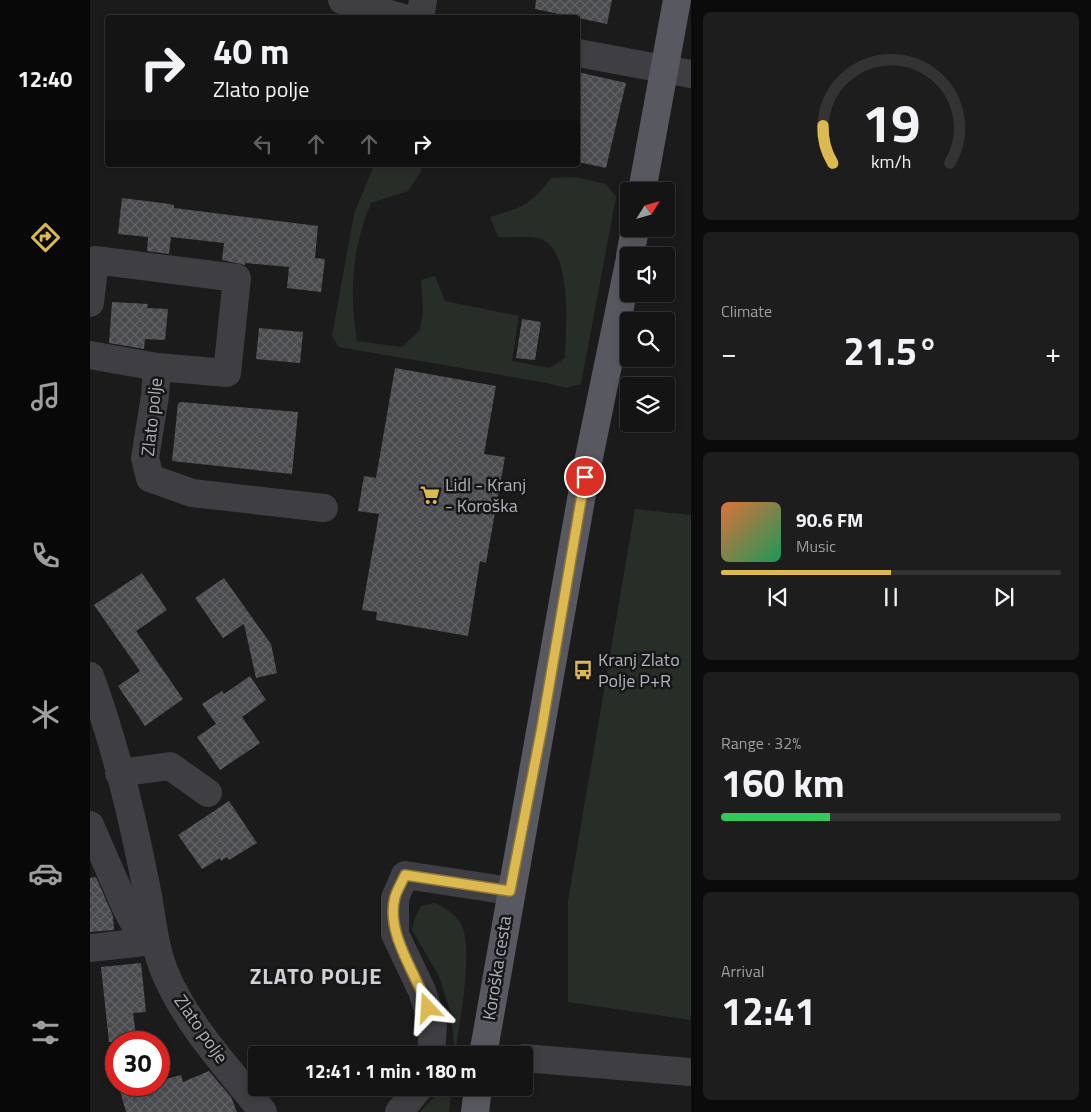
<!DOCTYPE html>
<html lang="en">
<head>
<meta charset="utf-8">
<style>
	body { margin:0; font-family:"Titillium Web",sans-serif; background:#1d1d1e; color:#f1f3f6; height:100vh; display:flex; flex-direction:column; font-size:19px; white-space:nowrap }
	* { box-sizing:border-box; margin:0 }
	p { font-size:16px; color:#9d9ea0 }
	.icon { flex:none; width:28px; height:28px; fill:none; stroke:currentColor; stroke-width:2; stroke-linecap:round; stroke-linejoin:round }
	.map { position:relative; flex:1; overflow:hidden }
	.panel { display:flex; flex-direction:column; gap:12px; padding:12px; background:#0b0b0c; width:400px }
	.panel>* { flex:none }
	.banner { position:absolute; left:15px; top:15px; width:475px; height:152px; border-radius:5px; box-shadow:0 2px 8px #0003,0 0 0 1px #333334; background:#141415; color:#f1f3f6; overflow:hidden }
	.needle { width:32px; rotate:53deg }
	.controls { position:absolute; left:530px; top:182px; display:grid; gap:10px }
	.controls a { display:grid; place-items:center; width:55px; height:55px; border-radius:5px; background:#141415; box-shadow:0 2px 8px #0003,0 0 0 1px #333334; font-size:25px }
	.speed { position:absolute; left:15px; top:1031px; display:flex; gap:10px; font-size:25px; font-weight:700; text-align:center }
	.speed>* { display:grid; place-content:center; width:65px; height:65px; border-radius:50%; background:#141415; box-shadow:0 2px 8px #0003,0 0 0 1px #333334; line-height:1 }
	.speed .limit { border:8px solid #d22; background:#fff; color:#111 }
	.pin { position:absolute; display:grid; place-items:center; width:42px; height:42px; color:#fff; margin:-21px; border:2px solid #fff; border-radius:50%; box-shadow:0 1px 5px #0007 }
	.me { position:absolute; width:55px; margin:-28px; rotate:340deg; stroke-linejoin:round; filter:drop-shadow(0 0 4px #0008) }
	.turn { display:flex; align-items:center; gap:18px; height:105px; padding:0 25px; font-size:22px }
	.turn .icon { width:65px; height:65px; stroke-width:2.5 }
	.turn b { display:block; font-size:35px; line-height:42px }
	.lanes { display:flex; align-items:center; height:48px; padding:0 25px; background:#0003; justify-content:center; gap:25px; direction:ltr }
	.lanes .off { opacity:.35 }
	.big { font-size:38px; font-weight:700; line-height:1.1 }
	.panel .tile { flex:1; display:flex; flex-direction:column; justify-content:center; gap:8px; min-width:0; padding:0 18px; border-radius:8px; background:#1d1d1e }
	.panel .dial { align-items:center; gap:0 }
	.dial svg { height:130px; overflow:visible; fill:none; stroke:#333334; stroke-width:7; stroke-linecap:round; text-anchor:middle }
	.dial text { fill:#f1f3f6; stroke:none }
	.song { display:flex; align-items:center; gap:15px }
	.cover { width:60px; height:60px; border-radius:8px; background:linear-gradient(135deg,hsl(20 70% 55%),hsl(150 70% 35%)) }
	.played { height:5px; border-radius:2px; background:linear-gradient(90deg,#ddba51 50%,#333334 50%) }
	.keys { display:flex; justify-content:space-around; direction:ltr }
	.heat { display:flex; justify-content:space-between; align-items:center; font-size:28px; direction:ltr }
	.charge { height:8px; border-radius:4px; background:linear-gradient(90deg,#34c759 32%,#333334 0) }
	.trip { position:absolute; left:158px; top:1046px; width:285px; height:50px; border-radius:5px; background:#141415; box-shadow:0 2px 8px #0003,0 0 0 1px #333334; font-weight:700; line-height:50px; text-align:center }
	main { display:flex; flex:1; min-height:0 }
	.dock { display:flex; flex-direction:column; width:90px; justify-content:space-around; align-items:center; background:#080808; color:#9d9ea0 }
	.dock .icon { width:35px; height:35px }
	.dock .on { color:#ddba51 }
	.dock b { font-size:22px; color:#f1f3f6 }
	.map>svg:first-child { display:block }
	.green { fill:#272e28 }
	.building { fill:url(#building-cross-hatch) }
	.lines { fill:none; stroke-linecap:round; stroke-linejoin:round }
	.street { stroke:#3e3e43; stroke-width:28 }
	.primary { stroke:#585960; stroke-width:28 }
	.route-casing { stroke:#907935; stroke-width:12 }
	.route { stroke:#ddba51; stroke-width:9 }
	.labels { text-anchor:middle; stroke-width:5; stroke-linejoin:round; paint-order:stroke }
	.street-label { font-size:18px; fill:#afb1ba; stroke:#161617 }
	.poi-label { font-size:18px; fill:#afb1ba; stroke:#161617; text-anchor:start }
	.district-label { font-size:22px; font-weight:bold; letter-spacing:1px; fill:#cfd1d7; stroke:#161617 }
</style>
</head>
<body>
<main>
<nav class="dock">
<b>12:40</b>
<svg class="icon on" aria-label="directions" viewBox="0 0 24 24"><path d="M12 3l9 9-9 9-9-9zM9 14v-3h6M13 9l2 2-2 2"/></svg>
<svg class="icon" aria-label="music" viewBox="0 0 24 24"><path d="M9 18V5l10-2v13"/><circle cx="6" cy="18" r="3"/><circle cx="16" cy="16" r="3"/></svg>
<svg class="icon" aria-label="phone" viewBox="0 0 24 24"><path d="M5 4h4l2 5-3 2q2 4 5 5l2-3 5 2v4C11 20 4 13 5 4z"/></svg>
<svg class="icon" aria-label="climate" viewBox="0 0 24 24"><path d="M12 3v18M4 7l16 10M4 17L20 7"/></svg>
<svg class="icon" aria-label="car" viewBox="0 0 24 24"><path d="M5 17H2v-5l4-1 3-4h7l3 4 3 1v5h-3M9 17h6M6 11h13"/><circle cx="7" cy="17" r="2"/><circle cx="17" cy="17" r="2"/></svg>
<svg class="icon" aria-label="filters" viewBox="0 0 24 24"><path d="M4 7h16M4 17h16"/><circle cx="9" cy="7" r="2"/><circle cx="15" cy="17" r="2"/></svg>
</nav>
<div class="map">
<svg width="601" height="1112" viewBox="0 0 601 1112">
	<defs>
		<pattern id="building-cross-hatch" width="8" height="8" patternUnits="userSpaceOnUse" patternTransform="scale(1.25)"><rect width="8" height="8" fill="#4a4b4e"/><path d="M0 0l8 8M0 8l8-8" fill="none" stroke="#626365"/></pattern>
	</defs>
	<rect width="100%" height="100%" fill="#1b1b1c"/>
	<!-- green -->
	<path class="green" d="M284 165H327L332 170 318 191 281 203C262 247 259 294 267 341L312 347 330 330 333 310 331 280 345 276 355 301 429 316 422 361 460 368 475 358C476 329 483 252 451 239 439 235 420 238 408 237L400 217C431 208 441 205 461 178L484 177 516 184 526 197 491 384 476 388 457 383 249 347 242 336 264 214Z
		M545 509 601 515V1020L478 1002V901Z
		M344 903C355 907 364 913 371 924 384 947 369 1027 365 1055L361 1014 349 976 322 930 325 918 331 906Z
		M353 1088H362L359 1112H330Z"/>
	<!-- building -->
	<path class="building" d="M446 0H522L517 24 445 9Z
		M488 72 536 83 516 168 488 162Z
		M32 198 80 204 84 205V208L228 226 225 258 235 259 231 292 197 288 199 267 155 263V265L132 260 134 243 81 237 79 254 57 251 58 237 28 234Z
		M22 302 58 304 57 308 78 309 75 340 55 339 54 349 19 343Z
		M432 319 451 322 445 360 426 358Z
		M169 328 213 332 210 363 166 359Z
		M305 368 406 386 394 454 415 457 396 563 390 561 378 636 286 620 287 612 272 610 289 514 268 511 274 476 286 478Z
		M91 402 208 412 202 474 82 461 88 403Z
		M52 573 77 610 46 631 93 699 55 726 28 686 50 671 4 605Z
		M134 578 181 644 187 673 166 678 154 624 133 638 105 598Z
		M160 676 176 700 152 717 170 743 130 770 107 737 126 724 112 704 132 691 134 694Z
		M139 801 167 843 139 860 137 857 131 861 130 858 112 869 88 835Z
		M6 877 23 916 24 930 0 932V878Z
		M51 963 56 1012 43 1013 47 1042H19L11 967Z
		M119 1071 141 1097 147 1112H36L30 1091 53 1085H69V1081L91 1075 93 1082Z"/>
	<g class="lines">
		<!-- street -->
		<path class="street" d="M252 0 313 18
			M330 18 333 0
			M488 53 601 74
			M0 303 5 260 147 278 137 373 67 367
			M0 355 67 367 65 396 55 458 60 478 102 493 234 508
			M0 676C23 738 42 815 55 881 62 911 63 944 75 973 97 1025 138 1068 173 1112
			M29 773 80 766 118 793
			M0 825 36 908 54 942
			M0 948 54 942 65 938
			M341 1055 343 1025 332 991 305 934V898L315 875 420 891
			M434 1058 601 1072
			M309 1112 329 1088"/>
		<!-- primary -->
		<path class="primary" d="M552 191 587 0
			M540 256 545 229
			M393 1055 495 477 539 263
			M385 1112 388 1088"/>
	</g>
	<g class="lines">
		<defs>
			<path id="route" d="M338 1008C327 974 295 934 305 897 307 890 312 882 315 875L420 891 452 727 495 477"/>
		</defs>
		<!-- route casing -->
		<use href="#route" class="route-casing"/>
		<!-- route -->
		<use href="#route" class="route"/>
	</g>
	<!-- icons -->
	<defs>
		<symbol id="supermarket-bare" viewBox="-9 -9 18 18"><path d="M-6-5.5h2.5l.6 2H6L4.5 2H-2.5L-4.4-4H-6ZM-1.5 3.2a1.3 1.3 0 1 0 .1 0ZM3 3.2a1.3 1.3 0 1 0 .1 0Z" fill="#ddba51" stroke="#161617" stroke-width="2.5" paint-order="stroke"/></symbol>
		<symbol id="bus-bare" viewBox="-9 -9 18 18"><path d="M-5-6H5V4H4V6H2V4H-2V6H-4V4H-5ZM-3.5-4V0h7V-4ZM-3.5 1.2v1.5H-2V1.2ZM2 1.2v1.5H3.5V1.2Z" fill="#ddba51" stroke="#161617" stroke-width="2.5" paint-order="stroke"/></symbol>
	</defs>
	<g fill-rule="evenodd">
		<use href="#supermarket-bare" x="326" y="481" width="28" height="28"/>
		<use href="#bus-bare" x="479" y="656" width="28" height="28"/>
	</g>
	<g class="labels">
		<!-- street labels -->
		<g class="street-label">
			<text transform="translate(62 417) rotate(-84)" y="6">Zlato polje</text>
			<text transform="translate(407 968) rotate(-81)" y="6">Koroška cesta</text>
			<text transform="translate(111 1029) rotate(55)" y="6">Zlato polje</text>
		</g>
		<!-- poi labels -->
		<g class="poi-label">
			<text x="355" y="491">Lidl - Kranj<tspan x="355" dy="21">- Koroška</tspan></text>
			<text x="508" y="666">Kranj Zlato<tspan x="508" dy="21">Polje P+R</tspan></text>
		</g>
		<!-- district labels -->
		<g class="district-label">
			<text x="226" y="984">ZLATO POLJE</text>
		</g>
	</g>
</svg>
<div class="controls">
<a><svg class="needle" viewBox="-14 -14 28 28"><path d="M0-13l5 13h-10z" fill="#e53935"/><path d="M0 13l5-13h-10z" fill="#9d9ea0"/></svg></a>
<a><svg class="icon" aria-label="sound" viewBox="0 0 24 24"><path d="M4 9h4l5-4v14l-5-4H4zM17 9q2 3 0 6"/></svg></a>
<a><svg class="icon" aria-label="search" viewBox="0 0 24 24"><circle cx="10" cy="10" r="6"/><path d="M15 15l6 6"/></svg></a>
<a><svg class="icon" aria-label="layers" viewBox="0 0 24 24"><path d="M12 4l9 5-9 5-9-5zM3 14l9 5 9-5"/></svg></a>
</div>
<div class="speed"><div class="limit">30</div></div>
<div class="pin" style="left:495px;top:477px;background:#d93025"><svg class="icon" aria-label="arrive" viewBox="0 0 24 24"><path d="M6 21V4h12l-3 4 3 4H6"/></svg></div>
<svg class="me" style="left:338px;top:1008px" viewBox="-20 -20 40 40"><path d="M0-17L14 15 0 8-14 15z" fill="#ddba51" stroke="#fff" stroke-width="4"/></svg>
<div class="trip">12:41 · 1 min · 180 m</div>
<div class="banner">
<div class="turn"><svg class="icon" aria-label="right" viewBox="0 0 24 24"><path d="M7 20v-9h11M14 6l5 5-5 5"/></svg><div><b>40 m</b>Zlato polje</div></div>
<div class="lanes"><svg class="icon off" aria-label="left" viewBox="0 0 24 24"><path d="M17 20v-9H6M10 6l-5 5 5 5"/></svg><svg class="icon off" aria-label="ahead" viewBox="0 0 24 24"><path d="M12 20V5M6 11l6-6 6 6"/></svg><svg class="icon off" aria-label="ahead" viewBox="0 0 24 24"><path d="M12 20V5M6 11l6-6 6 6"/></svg><svg class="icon" aria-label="right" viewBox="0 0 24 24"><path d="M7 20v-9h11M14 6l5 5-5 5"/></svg></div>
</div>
</div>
<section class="panel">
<div class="tile dial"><svg viewBox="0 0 100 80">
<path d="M14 69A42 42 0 1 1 86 69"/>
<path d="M14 69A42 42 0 0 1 8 46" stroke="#ddba51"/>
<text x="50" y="56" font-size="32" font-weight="700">19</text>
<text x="50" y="72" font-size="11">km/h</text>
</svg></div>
<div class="tile"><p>Climate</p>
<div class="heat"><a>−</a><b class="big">21.5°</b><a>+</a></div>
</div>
<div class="tile">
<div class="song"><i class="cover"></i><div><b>90.6 FM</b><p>Music</p></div></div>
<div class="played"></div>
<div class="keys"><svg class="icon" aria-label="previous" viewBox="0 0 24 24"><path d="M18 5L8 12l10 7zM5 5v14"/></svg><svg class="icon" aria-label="pause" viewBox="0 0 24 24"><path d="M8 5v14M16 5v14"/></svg><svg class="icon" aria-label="next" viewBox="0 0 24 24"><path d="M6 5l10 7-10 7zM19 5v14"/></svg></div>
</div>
<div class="tile"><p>Range · 32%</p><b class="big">160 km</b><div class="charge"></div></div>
<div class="tile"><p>Arrival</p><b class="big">12:41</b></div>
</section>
</main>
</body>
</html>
